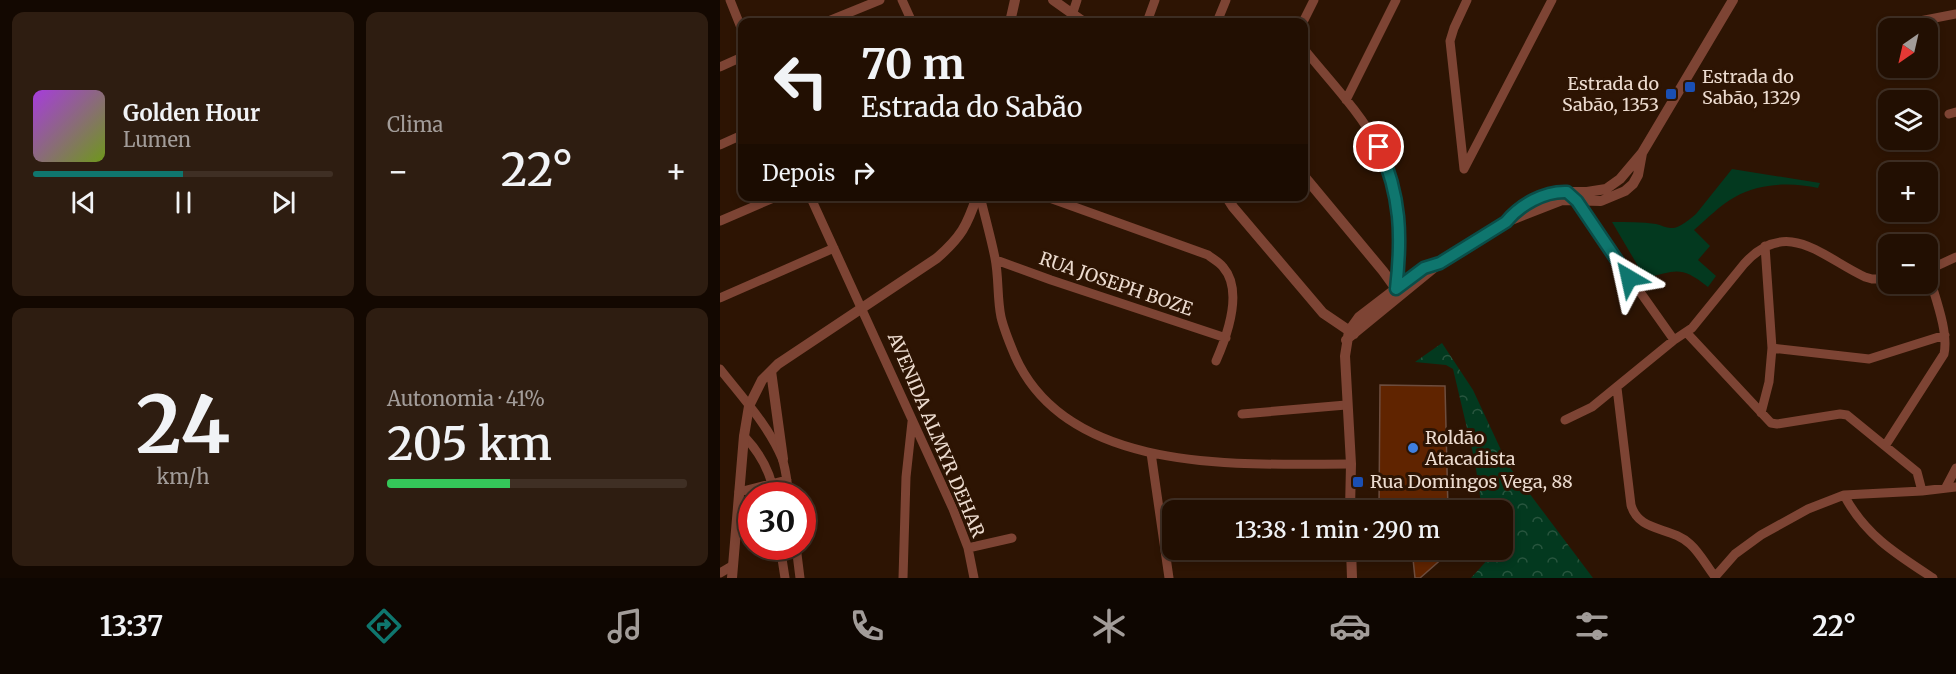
<!DOCTYPE html>
<html lang="pt">
<head>
<meta charset="utf-8">
<style>
	body { margin:0; font-family:Merriweather,serif; background:#2e1d11; color:#f1f3f6; height:100vh; display:flex; flex-direction:column; font-size:22px; white-space:nowrap }
	* { box-sizing:border-box; margin:0 }
	p { font-size:20px; color:#a29c99 }
	.icon { flex:none; width:33px; height:33px; fill:none; stroke:currentColor; stroke-width:2; stroke-linecap:round; stroke-linejoin:round }
	.map { position:relative; flex:1; overflow:hidden }
	.drawer { display:flex; flex-direction:column; gap:12px; padding:12px; background:#130801; width:720px }
	.drawer>* { flex:none }
	.hud { position:absolute; left:18px; top:18px; width:570px; height:183px; border-radius:12px; box-shadow:0 3px 9px #0003,0 0 0 2px #3f2f24; background:#220f02; color:#f1f3f6; overflow:hidden }
	.needle { width:39px; rotate:214deg }
	.fabs { position:absolute; left:1158px; top:18px; display:grid; gap:12px }
	.fabs a { display:grid; place-items:center; width:60px; height:60px; border-radius:12px; background:#220f02; box-shadow:0 3px 9px #0003,0 0 0 2px #3f2f24; font-size:30px }
	.speed { position:absolute; left:18px; top:482px; display:flex; gap:12px; font-size:30px; font-weight:700; text-align:center }
	.speed>* { display:grid; place-content:center; width:78px; height:78px; border-radius:50%; background:#220f02; box-shadow:0 3px 9px #0003,0 0 0 2px #3f2f24; line-height:1 }
	.speed .limit { border:9px solid #d22; background:#fff; color:#111 }
	.pin { position:absolute; display:grid; place-items:center; width:51px; height:51px; color:#fff; margin:-26px; border:3px solid #fff; border-radius:50%; box-shadow:0 2px 6px #0007 }
	.me { position:absolute; width:66px; margin:-33px; rotate:324deg; stroke-linejoin:round; filter:drop-shadow(0 0 4px #0008) }
	.turn { display:flex; align-items:center; gap:21px; height:126px; padding:0 24px; font-size:27px }
	.turn .icon { width:78px; height:78px; stroke-width:2.5 }
	.turn b { display:block; font-size:42px; line-height:51px }
	.then { display:flex; align-items:center; height:57px; padding:0 24px; background:#0003; gap:12px; font-size:22px }
	.big { font-size:45px; font-weight:600; line-height:1.1 }
	.drawer .tile { flex:1; display:flex; flex-direction:column; justify-content:center; gap:9px; min-width:0; padding:0 21px; border-radius:12px; background:#2e1d11 }
	.drawer .dial { align-items:center; gap:0 }
	.dial b { font-size:78px; line-height:1 }
	.song { display:flex; align-items:center; gap:18px }
	.cover { width:72px; height:72px; border-radius:9px; background:linear-gradient(135deg,hsl(280 70% 55%),hsl(80 70% 35%)) }
	.played { height:6px; border-radius:3px; background:linear-gradient(90deg,#0f766e 50%,#3f2f24 50%) }
	.keys { display:flex; justify-content:space-around; direction:ltr }
	.heat { display:flex; justify-content:space-between; align-items:center; font-size:33px; direction:ltr }
	.charge { height:9px; border-radius:4px; background:linear-gradient(90deg,#34c759 41%,#3f2f24 0) }
	.drawer .tiles { flex:1; display:grid; gap:12px; grid-template-columns:repeat(2,1fr) }
	.trip { position:absolute; left:442px; top:500px; width:351px; height:60px; border-radius:12px; background:#220f02; box-shadow:0 3px 9px #0003,0 0 0 2px #3f2f24; font-weight:600; line-height:60px; text-align:center }
	.tab-bar { display:flex; height:96px; justify-content:space-around; align-items:center; background:#0e0601; color:#a29c99 }
	.tab-bar .icon { width:42px; height:42px }
	.tab-bar .active { color:#0f766e }
	.tab-bar b { font-size:27px; color:#f1f3f6 }
	main { display:flex; flex:1; min-height:0 }
	.map>svg:first-child { display:block }
	.green { fill:#03391f }
	.forest { fill:url(#forest-crowns) }
	.building { fill:#602400; stroke:#6d4d3e; stroke-width:1.5 }
	.lines { fill:none; stroke-linecap:round; stroke-linejoin:round }
	.minor { stroke:#7d4434; stroke-width:9 }
	.tertiary { stroke:#7d4434; stroke-width:10 }
	.route-casing { stroke:#0a4d48; stroke-width:15 }
	.route { stroke:#0f766e; stroke-width:10 }
	.transit-dot { fill:#1a4fb4; stroke:#2d1403; stroke-width:2 }
	.shop-dot { fill:#3f7fe0; stroke:#2d1403; stroke-width:2 }
	.labels { text-anchor:middle; stroke-width:6; stroke-linejoin:round; paint-order:stroke }
	.poi-label { font-size:18px; fill:#ecdbcf; stroke:#2d1403; text-anchor:start }
	.street-label { font-size:18px; fill:#ecdbcf; stroke:#2d1403 }
</style>
</head>
<body>
<main>
<section class="drawer">
<div class="tiles">
<div class="tile">
<div class="song"><i class="cover"></i><div><b>Golden Hour</b><p>Lumen</p></div></div>
<div class="played"></div>
<div class="keys"><svg class="icon" aria-label="previous" viewBox="0 0 24 24"><path d="M18 5L8 12l10 7zM5 5v14"/></svg><svg class="icon" aria-label="pause" viewBox="0 0 24 24"><path d="M8 5v14M16 5v14"/></svg><svg class="icon" aria-label="next" viewBox="0 0 24 24"><path d="M6 5l10 7-10 7zM19 5v14"/></svg></div>
</div>
<div class="tile"><p>Clima</p>
<div class="heat"><a>−</a><b class="big">22°</b><a>+</a></div>
</div>
<div class="tile dial"><b>24</b><p>km/h</p></div>
<div class="tile"><p>Autonomia · 41%</p><b class="big">205 km</b><div class="charge"></div></div>
</div>
</section>
<div class="map">
<svg width="1236" height="578" viewBox="0 0 1236 578">
	<defs>
		<pattern id="forest-crowns" width="20" height="18" patternUnits="userSpaceOnUse" patternTransform="scale(1.5)"><rect width="20" height="18" fill="#03391f"/><path d="M2 6a3 3 0 1 1 6 0M12 15a3 3 0 1 1 6 0" fill="none" stroke="#28553e"/></pattern>
	</defs>
	<rect width="100%" height="100%" fill="#2d1403"/>
	<!-- green -->
	<path class="green" d="M1012 169 1100 183 1098 188C1071 182 1039 183 1015 197 1000 205 987 219 974 230L990 246 978 260 996 276 988 287C960 265 957 271 925 278L892 222C907 222 922 222 936 224 941 225 946 228 951 228 959 229 970 219 976 214Z"/>
	<!-- forest -->
	<path class="forest" d="M722 343 753 390 788 465 873 578H751L770 557 769 549H783V510H762L755 462 733 369 726 365 695 362Z"/>
	<!-- building -->
	<path class="building" d="M660 385 725 386 728 510H659Z
		M692 549H733L700 578H695Z"/>
	<g class="lines">
		<!-- minor -->
		<path class="minor" d="M10 0 22 30
			M182 0 192 22
			M352 15 357 0
			M106 22 160 0
			M427 22 435 0
			M497 22 506 0
			M583 22 594 0
			M1174 26 1236 14
			M584 49C609 80 641 113 659 148 682 191 681 242 676 289
			M0 67 22 57
			M626 100 676 0
			M1229 114 1236 112
			M0 145 22 135
			M744 169 832 0
			M744 169 730 41 734 28 747 0
			M90 196 233 509 248 548 254 578
			M260 196C265 217 271 238 275 258 279 278 277 298 281 317 284 330 290 344 295 356 348 476 523 464 631 464
			M324 196 488 255C493 259 499 262 503 267 524 291 507 336 496 361
			M853 197 954 340
			M0 221 58 196
			M276 260 331 280 506 338
			M1208 270 1236 257
			M0 298 114 248
			M966 332 1051 423 1057 424 1120 414 1127 415 1165 446 1224 354C1229 331 1214 295 1208 272
			M1052 348 1149 359 1225 335
			M0 369C22 397 48 425 62 458 66 469 67 483 69 495
			M897 388 911 505C919 533 951 526 970 544 981 554 987 567 996 578
			M1041 413 1049 382 1052 348 1045 246
			M522 414 626 405
			M845 420 872 407 954 340 972 328 1024 264C1067 216 1102 257 1145 277L1152 279H1168
			M24 436C40 453 51 472 54 495
			M1165 446 1197 472 1202 491
			M431 453 449 578
			M1226 487 1236 468
			M19 492 67 480
			M1124 495C1145 535 1176 554 1213 578
			M60 546 65 578
			M76 546 80 578
			M248 548 292 538
			M0 573 12 566
			M183 578 186 477 192 422
			M994 578 1015 554 1041 535 1088 509 1124 495 1202 491 1236 487"/>
		<!-- tertiary -->
		<path class="tertiary" d="M333 0 364 22
			M290 22 295 0
			M584 176 663 271 676 289V293
			M506 196 513 207 603 313 634 334
			M790 218 794 213 816 199 841 192H867L886 189 900 179 922 153 1013 0
			M626 340 720 263 786 222 842 200 881 201 905 191 913 184 918 175 922 153
			M51 371 63 459
			M630 510 631 464 625 356 629 331 639 317 699 271
			M631 549 632 578
			M12 578 24 436 29 406 42 380 58 364 217 258C241 237 247 226 257 196"/>
	</g>
	<g class="lines">
		<defs>
			<path id="route" d="M659 147C681 196 682 236 676 289L704 268 720 263 786 222C800 205 824 191 847 192L857 201 909 278"/>
		</defs>
		<!-- route casing -->
		<use href="#route" class="route-casing"/>
		<!-- route -->
		<use href="#route" class="route"/>
	</g>
	<!-- markers -->
	<g class="transit-dot">
		<rect x="964" y="81" width="12" height="12" rx="3"/>
		<rect x="945" y="88" width="12" height="12" rx="3"/>
		<rect x="632" y="476" width="12" height="12" rx="3"/>
	</g>
	<circle class="shop-dot" cx="693" cy="448" r="6"/>
	<g class="labels">
		<!-- poi labels -->
		<g class="poi-label">
			<text x="982" y="83">Estrada do<tspan x="982" dy="21">Sabão, 1329</tspan></text>
			<text x="939" y="90" text-anchor="end">Estrada do<tspan x="939" dy="21">Sabão, 1353</tspan></text>
			<text x="705" y="444">Roldão<tspan x="705" dy="21">Atacadista</tspan></text>
			<text x="650" y="488">Rua Domingos Vega, 88</text>
		</g>
		<!-- street labels -->
		<g class="street-label">
			<text transform="translate(396 284) rotate(19)" y="6">RUA JOSEPH BOZE</text>
			<text transform="translate(216 435) rotate(67)" y="6">AVENIDA ALMYR DEHAR</text>
		</g>
	</g>
</svg>
<div class="fabs">
<a><svg class="needle" viewBox="-14 -14 28 28"><path d="M0-13l5 13h-10z" fill="#e53935"/><path d="M0 13l5-13h-10z" fill="#a29c99"/></svg></a>
<a><svg class="icon" aria-label="layers" viewBox="0 0 24 24"><path d="M12 4l9 5-9 5-9-5zM3 14l9 5 9-5"/></svg></a>
<a>+</a>
<a>−</a>
</div>
<div class="speed"><div class="limit">30</div></div>
<div class="pin" style="left:659px;top:147px;background:#d93025"><svg class="icon" aria-label="arrive" viewBox="0 0 24 24"><path d="M6 21V4h12l-3 4 3 4H6"/></svg></div>
<svg class="me" style="left:909px;top:278px" viewBox="-20 -20 40 40"><path d="M0-17L14 15 0 8-14 15z" fill="#0f766e" stroke="#fff" stroke-width="4"/></svg>
<div class="trip">13:38 · 1 min · 290 m</div>
<div class="hud">
<div class="turn"><svg class="icon" aria-label="left" viewBox="0 0 24 24"><path d="M17 20v-9H6M10 6l-5 5 5 5"/></svg><div><b>70 m</b>Estrada do Sabão</div></div>
<div class="then">Depois<svg class="icon" aria-label="right" viewBox="0 0 24 24"><path d="M7 20v-9h11M14 6l5 5-5 5"/></svg></div>
</div>
</div>
</main>
<nav class="tab-bar">
<b>13:37</b>
<svg class="icon active" aria-label="directions" viewBox="0 0 24 24"><path d="M12 3l9 9-9 9-9-9zM9 14v-3h6M13 9l2 2-2 2"/></svg>
<svg class="icon" aria-label="music" viewBox="0 0 24 24"><path d="M9 18V5l10-2v13"/><circle cx="6" cy="18" r="3"/><circle cx="16" cy="16" r="3"/></svg>
<svg class="icon" aria-label="phone" viewBox="0 0 24 24"><path d="M5 4h4l2 5-3 2q2 4 5 5l2-3 5 2v4C11 20 4 13 5 4z"/></svg>
<svg class="icon" aria-label="climate" viewBox="0 0 24 24"><path d="M12 3v18M4 7l16 10M4 17L20 7"/></svg>
<svg class="icon" aria-label="car" viewBox="0 0 24 24"><path d="M5 17H2v-5l4-1 3-4h7l3 4 3 1v5h-3M9 17h6M6 11h13"/><circle cx="7" cy="17" r="2"/><circle cx="17" cy="17" r="2"/></svg>
<svg class="icon" aria-label="filters" viewBox="0 0 24 24"><path d="M4 7h16M4 17h16"/><circle cx="9" cy="7" r="2"/><circle cx="15" cy="17" r="2"/></svg>
<b>22°</b>
</nav>
</body>
</html>
